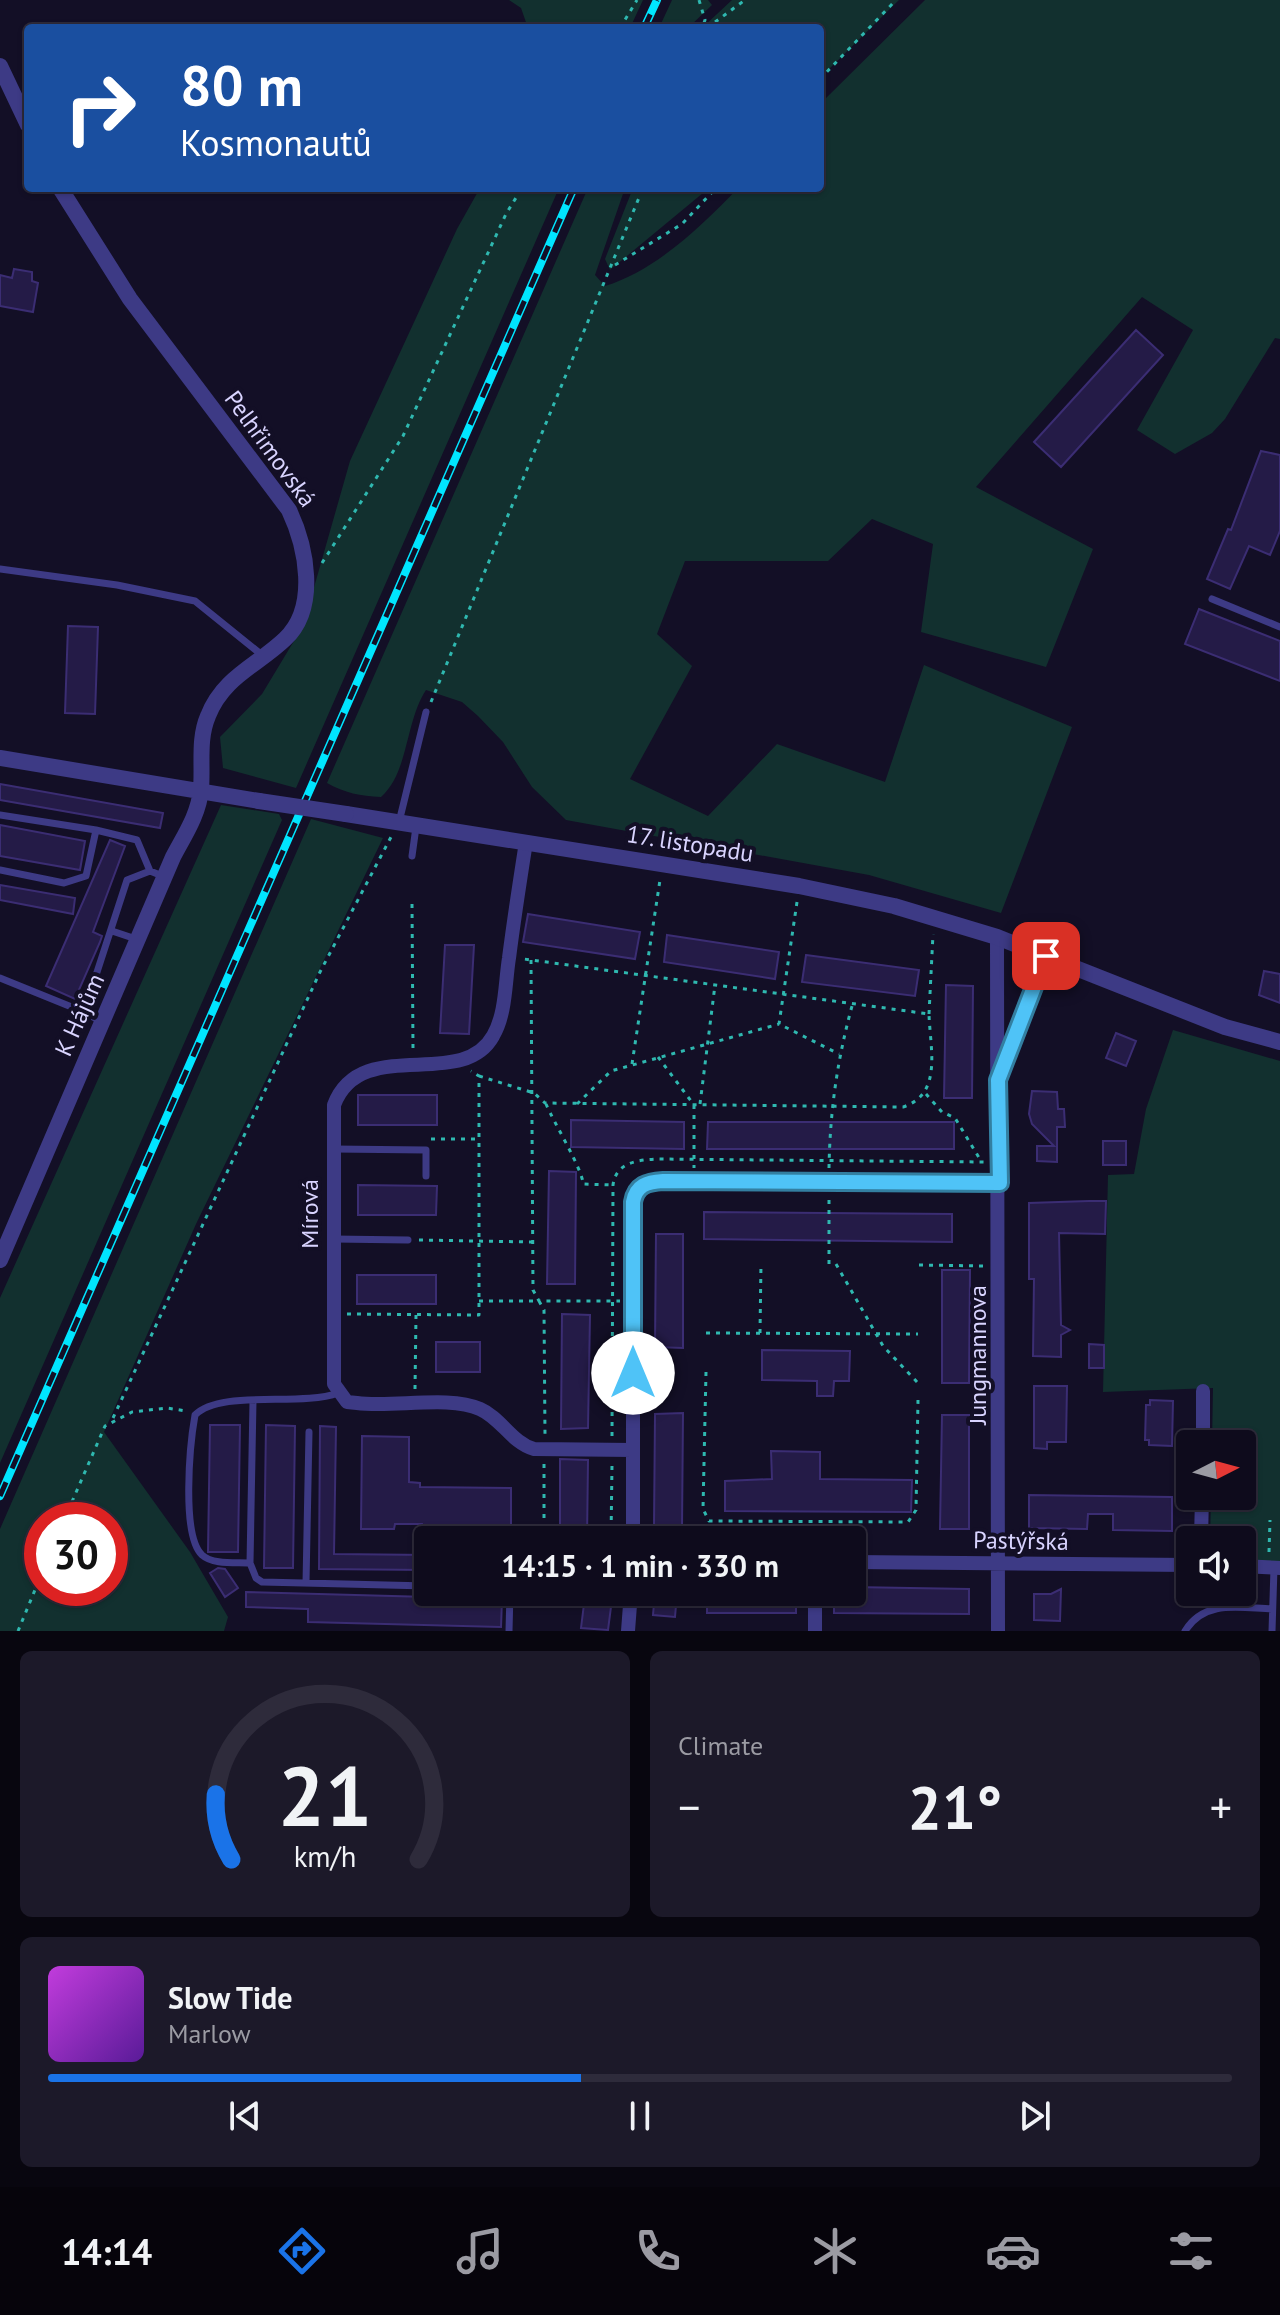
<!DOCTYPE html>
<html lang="en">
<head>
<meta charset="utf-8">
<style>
	body { margin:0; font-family:"PT Sans",sans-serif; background:#1c1929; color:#f1f3f6; height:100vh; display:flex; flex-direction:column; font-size:30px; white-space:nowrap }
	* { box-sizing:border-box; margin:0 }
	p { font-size:26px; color:#9b9ba3 }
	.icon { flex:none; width:44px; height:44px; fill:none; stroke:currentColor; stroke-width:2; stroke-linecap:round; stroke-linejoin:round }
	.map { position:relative; height:1631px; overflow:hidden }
	.panel { display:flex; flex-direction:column; gap:20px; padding:20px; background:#08060f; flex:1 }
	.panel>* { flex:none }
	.hud { position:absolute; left:24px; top:24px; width:800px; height:168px; border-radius:8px; box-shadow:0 2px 6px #0004,0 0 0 2px #2e2b3b; background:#1a4fa0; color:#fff; overflow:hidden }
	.needle { width:52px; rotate:84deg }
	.tools { position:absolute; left:1176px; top:1430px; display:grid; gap:16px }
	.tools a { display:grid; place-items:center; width:80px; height:80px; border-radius:8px; background:#0e0b1c; box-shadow:0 2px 6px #0004,0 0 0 2px #2e2b3b; font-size:40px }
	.speed { position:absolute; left:24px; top:1502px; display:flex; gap:16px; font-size:40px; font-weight:700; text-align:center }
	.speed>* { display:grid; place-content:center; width:104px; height:104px; border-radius:50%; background:#0e0b1c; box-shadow:0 2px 6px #0004,0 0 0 2px #2e2b3b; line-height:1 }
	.speed .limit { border:12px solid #d22; background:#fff; color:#111 }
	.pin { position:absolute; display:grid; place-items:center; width:68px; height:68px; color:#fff; margin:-34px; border-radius:16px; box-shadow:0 4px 12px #0006 }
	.me { position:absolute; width:88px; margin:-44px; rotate:0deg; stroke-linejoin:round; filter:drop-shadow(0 0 6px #0008) }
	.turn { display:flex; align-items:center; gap:28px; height:168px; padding:0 24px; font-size:36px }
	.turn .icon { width:104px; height:104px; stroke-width:2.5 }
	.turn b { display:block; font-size:56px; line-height:68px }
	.big { font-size:60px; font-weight:800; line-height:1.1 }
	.panel .card { flex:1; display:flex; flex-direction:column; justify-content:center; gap:12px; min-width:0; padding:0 28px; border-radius:12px; background:#1c1929 }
	.panel .dial { align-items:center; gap:0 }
	.dial svg { height:208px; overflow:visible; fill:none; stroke:#2e2b3b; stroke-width:7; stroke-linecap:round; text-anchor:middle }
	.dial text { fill:#f1f3f6; stroke:none }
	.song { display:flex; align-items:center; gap:24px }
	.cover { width:96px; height:96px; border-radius:12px; background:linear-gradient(135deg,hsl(290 70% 55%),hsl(270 70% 35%)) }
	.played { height:8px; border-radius:4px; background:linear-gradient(90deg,#1a73e8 45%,#2e2b3b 45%) }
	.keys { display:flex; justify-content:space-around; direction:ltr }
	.heat { display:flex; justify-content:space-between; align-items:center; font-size:44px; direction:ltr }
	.panel .tiles { flex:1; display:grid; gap:20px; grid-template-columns:1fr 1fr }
	.card:last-child { grid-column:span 2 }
	.trip { position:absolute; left:414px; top:1526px; width:452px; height:80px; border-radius:8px; background:#0e0b1c; box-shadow:0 2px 6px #0004,0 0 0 2px #2e2b3b; font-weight:800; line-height:80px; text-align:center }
	.dock { display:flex; height:128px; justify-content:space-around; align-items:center; background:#06040b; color:#9b9ba3 }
	.dock .icon { width:56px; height:56px }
	.dock .current { color:#1a73e8 }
	.dock b { font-size:36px; color:#f1f3f6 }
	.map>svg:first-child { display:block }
	.green { fill:#12302f; fill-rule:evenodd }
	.building { fill:#241b47; stroke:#3b2d73; stroke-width:2 }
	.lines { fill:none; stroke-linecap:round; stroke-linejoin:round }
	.path { stroke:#2fb8b0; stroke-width:3; stroke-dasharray:4 6; stroke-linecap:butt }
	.service { stroke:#3d3a85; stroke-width:7 }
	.minor { stroke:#3d3a85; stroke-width:14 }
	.tertiary { stroke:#3d3a85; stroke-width:16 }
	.rail-casing { stroke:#00e5ff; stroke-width:8 }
	.rail { stroke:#130f26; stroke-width:5; stroke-dasharray:15; stroke-linecap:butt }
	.tertiary-bridge { stroke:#3d3a85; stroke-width:16 }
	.route-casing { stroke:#337fa1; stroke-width:20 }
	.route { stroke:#4fc3f7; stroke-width:14 }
	.labels { text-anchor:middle; stroke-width:8; stroke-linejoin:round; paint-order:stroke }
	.street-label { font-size:24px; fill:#d9d4ff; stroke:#130f26 }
</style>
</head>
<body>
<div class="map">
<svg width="1280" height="1631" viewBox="0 0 1280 1631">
	<rect width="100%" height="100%" fill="#130f26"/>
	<!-- green -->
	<path class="green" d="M509 0H643L630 28H528L521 8Z
		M672 0H708L712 5 688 28H659Z
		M732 0H899L820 78V28H702Z
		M925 0H1280V339L1275 338 1225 419 1212 433 1175 454 1137 430 1193 330 1142 297 976 487 1093 549 1046 667 921 632 933 544 872 519 828 561H685L657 634 692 666 630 779 708 816 777 744 885 782 924 665 1072 727 1001 913 869 875 566 820 532 787 503 742 478 716 462 702 426 690C405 722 409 772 381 797 360 796 345 793 327 783L588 188H625L595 275 605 286C655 271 702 226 738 188H820V104Z
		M480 188H559L296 788 223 768 220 737 262 694 303 626 350 461 457 229Z
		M633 188H709L610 270 605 259Z
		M221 805 279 814 282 820 0 1463V1298Z
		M311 819 383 838 196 1224 104 1432 190 1552 228 1617 224 1631H0V1529ZM42 1520H110V1588H42Z
		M1173 1030 1280 1061V1568L1242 1566V1540H1210L1211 1496H1242V1444H1212L1213 1388 1103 1392 1108 1175 1134 1174 1146 1109Z"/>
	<!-- building -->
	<path class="building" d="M14 269 32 272V281L38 283 33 312 0 306V275L12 278Z
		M1136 330 1163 355 1061 467 1034 442Z
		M1261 451 1280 455V531L1270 555 1249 546 1230 589 1207 579 1228 529 1231 530Z
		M1199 609 1280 641V681L1185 644Z
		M68 626 98 627 95 714 65 713Z
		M0 784 163 813 160 828 0 800Z
		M0 825 85 841 80 870 0 856Z
		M110 840 125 846 93 932 102 936 100 942 75 999 46 986Z
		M0 885 75 898 73 914 0 900Z
		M528 914 640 932 635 959 523 942Z
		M667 935 779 952 775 979 664 962Z
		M445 945H474L469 1034 440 1033Z
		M806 955 919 970 915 996 802 982Z
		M1264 971 1280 974V1003L1259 995Z
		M946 985 973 986 972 1098H944Z
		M1116 1033 1136 1041 1126 1066 1106 1058Z
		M1032 1091 1057 1092 1058 1109H1064L1065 1127H1057V1162L1037 1161V1146H1054L1032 1124 1029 1114Z
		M358 1095H437V1125H358Z
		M571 1120 684 1122V1149L571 1147Z
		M708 1122H954V1149H707Z
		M1103 1141H1126V1165H1103Z
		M549 1171 576 1172 575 1284H547Z
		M358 1185 437 1186 436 1215H358Z
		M1089 1201H1106L1105 1234 1059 1233 1061 1325 1070 1330 1061 1335V1357L1033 1356 1034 1279H1029V1203Z
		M704 1212 952 1214V1242L704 1239Z
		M656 1234H683V1348L655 1347Z
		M942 1270H970L969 1383H942Z
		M357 1275H436V1304H357Z
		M562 1314 590 1315 588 1428 561 1429Z
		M436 1342H480V1372H436Z
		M1089 1344 1104 1345V1368H1089Z
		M762 1350 850 1351 849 1381H834L833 1396H817V1381L762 1380Z
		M1034 1386H1067L1066 1442H1047V1449L1034 1448Z
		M1150 1400 1173 1401 1172 1446 1149 1445V1440H1145L1146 1405H1150Z
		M683 1413 682 1528H654L655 1414Z
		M942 1415H969V1529H940Z
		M210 1425H240L238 1552H208Z
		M266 1425 295 1426 293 1568H264Z
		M320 1426 336 1427 334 1554 428 1555V1570L319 1569Z
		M362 1436 409 1437V1482L420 1483V1487L511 1488V1529H423L422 1524H395L394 1529H361Z
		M771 1451 820 1452V1479L912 1480 911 1512 725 1511V1481L772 1479Z
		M560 1459 588 1460 587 1540H560Z
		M1029 1495 1172 1497V1531L1113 1530V1514H1088L1087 1529 1029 1528Z
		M218 1568 225 1569 238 1588 225 1597 210 1573Z
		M852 1587 969 1589V1614L834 1613V1592H852Z
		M1061 1589 1060 1621 1034 1620V1594H1051Z
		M246 1592 502 1599 501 1627 308 1622V1609L246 1607Z
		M655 1592 677 1594 675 1617 653 1615Z
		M707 1592H796V1613H707Z
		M584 1604 611 1607 608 1630 581 1628Z"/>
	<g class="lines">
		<!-- path -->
		<path class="path" d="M699 0 705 20 702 28
			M620 28 637 0
			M707 28 745 0
			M820 79 896 0
			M615 265 682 224 716 188
			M322 563 403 436 506 214 522 188
			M431 702 643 188
			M797 902 779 1024 839 1054
			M412 904 413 1049
			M531 960 533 1290 539 1301H620
			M929 1014 933 934
			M658 1057 694 1105V1168
			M632 1064 660 880
			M479 1076 534 1093 545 1103 903 1107C943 1094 930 1049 929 1014L524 959
			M926 1094 942 1112 955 1118 981 1161
			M546 1104C554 1123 583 1170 583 1184L613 1185
			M577 1104 611 1071 779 1024
			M700 1104 715 985
			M431 1139H479
			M829 1168C830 1111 837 1061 852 1006
			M419 1240 532 1242
			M829 1264V1196
			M836 1264 883 1346 918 1383
			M919 1265 984 1266
			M479 1301H539L544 1310 545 1436
			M347 1314 479 1315V1076L471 1071
			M706 1333 918 1334
			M760 1333 761 1263
			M706 1372 703 1509 709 1521 908 1522 916 1510 918 1400
			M415 1389 416 1315
			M113 1418 320 972 391 837
			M612 1436 613 1185C616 1162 638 1160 657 1159L985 1162
			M544 1464V1540
			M64 1520 105 1426 132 1412 167 1408 186 1411
			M611 1540 612 1464
			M805 1540V1522
			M1269 1552 1270 1520
			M1178 1581 1190 1584
			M1242 1585H1261
			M18 1631 42 1573"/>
		<!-- service -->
		<path class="service" d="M0 569 117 585 195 601 262 655
			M1212 599 1280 627
			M0 815 96 830 137 840 150 871 165 877
			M399 822 426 712
			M412 856 416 827
			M0 870 64 883 86 876 96 830
			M112 931 136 939
			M0 978 84 1012
			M102 1022 84 1012 127 880 150 871
			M334 1149 426 1150V1176
			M334 1239 408 1240
			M253 1401 250 1563 256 1578 262 1582 428 1586
			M250 1563C236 1562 213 1565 202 1555 181 1535 190 1443 195 1415 221 1389 300 1407 338 1393
			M306 1583 309 1432
			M509 1631 510 1592
			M1185 1631C1205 1599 1240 1608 1272 1609
			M1272 1631 1274 1568"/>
		<!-- minor -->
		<path class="minor" d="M526 842C520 880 514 919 509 958 505 983 506 1014 493 1036 462 1092 361 1034 334 1105V1384L347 1402 357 1403C392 1408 449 1395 480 1409 501 1418 512 1443 534 1449L633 1450
			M997 937 998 1631
			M1001 1072 1046 956
			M1203 1444V1391
			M633 1540V1202C636 1185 647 1182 663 1181L1000 1183
			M1201 1540 1202 1496
			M852 1562 1190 1565
			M1242 1566 1280 1568
			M628 1631 631 1592
			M815 1631V1592"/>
		<!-- tertiary -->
		<path class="tertiary" d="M0 66 28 125
			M0 758 259 801
			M346 814 799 886 894 906 997 937 1225 1027 1280 1042
			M0 1260 173 857C184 836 199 814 201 789 203 765 198 739 208 716 223 677 258 665 285 639 319 607 306 546 289 510L130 299 60 188"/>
		<defs>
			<path id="rail" d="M644 28 657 0
				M0 1496 574 188"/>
		</defs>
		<!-- rail casing -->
		<use href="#rail" class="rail-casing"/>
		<!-- rail -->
		<use href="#rail" class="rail"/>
		<!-- tertiary-bridge -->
		<path class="tertiary-bridge" d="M259 801 346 814"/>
	</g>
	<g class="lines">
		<defs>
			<path id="route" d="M633 1373V1202C636 1185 647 1182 663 1181L1000 1183 998 1080 1046 956"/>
		</defs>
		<!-- route casing -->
		<use href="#route" class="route-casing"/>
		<!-- route -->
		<use href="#route" class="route"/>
	</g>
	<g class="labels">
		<!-- street labels -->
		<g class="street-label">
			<text transform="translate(270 449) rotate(54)" y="8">Pelhřimovská</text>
			<text transform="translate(690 844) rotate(9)" y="8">17. listopadu</text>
			<text transform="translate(80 1015) rotate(-66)" y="8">K Hájům</text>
			<text transform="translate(310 1214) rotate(-90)" y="8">Mírová</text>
			<text transform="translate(978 1355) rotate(-90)" y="8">Jungmannova</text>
			<text transform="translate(1021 1541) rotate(1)" y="8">Pastýřská</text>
		</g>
	</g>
</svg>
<div class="tools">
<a><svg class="needle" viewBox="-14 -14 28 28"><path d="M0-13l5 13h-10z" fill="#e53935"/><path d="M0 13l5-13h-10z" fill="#9b9ba3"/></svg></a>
<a><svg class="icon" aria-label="sound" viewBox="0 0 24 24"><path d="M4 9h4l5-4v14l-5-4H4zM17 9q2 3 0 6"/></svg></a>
</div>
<div class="speed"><div class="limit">30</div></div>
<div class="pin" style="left:1046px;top:956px;background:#d93025"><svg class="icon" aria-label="arrive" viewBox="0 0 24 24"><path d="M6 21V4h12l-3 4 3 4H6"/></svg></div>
<svg class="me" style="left:633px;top:1373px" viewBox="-20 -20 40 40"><circle r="19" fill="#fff"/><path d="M0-13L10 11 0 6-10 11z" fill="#4fc3f7"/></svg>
<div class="trip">14:15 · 1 min · 330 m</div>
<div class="hud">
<div class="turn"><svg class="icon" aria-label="right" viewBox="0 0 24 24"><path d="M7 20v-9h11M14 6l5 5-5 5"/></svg><div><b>80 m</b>Kosmonautů</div></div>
</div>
</div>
<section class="panel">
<div class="tiles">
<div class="card dial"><svg viewBox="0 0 100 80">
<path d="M14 69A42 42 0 1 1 86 69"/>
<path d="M14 69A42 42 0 0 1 8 44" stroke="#1a73e8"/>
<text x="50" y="56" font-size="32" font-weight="700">21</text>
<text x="50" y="72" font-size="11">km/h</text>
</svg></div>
<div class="card"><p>Climate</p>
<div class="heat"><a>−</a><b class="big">21°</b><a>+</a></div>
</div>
<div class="card">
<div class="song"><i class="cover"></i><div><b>Slow Tide</b><p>Marlow</p></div></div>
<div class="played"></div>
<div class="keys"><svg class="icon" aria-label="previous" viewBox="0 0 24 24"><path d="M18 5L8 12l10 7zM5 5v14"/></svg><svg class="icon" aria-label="pause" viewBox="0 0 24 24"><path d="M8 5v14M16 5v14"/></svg><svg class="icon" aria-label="next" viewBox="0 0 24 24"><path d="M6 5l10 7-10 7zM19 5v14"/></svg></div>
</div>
</div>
</section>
<nav class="dock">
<b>14:14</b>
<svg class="icon current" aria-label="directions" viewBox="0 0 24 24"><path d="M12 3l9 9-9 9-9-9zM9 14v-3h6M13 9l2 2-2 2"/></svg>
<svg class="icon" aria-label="music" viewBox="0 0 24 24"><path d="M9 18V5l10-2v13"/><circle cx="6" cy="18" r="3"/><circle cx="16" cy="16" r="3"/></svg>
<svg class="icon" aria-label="phone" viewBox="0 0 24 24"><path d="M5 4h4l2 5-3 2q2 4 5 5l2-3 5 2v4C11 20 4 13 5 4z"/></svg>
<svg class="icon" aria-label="climate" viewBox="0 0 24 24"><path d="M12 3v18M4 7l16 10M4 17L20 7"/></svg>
<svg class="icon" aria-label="car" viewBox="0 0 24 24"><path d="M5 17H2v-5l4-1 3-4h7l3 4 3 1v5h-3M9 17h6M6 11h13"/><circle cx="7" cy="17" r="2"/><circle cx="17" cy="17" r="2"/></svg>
<svg class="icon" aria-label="filters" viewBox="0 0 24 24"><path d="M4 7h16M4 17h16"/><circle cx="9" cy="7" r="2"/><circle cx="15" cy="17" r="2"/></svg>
</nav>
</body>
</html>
